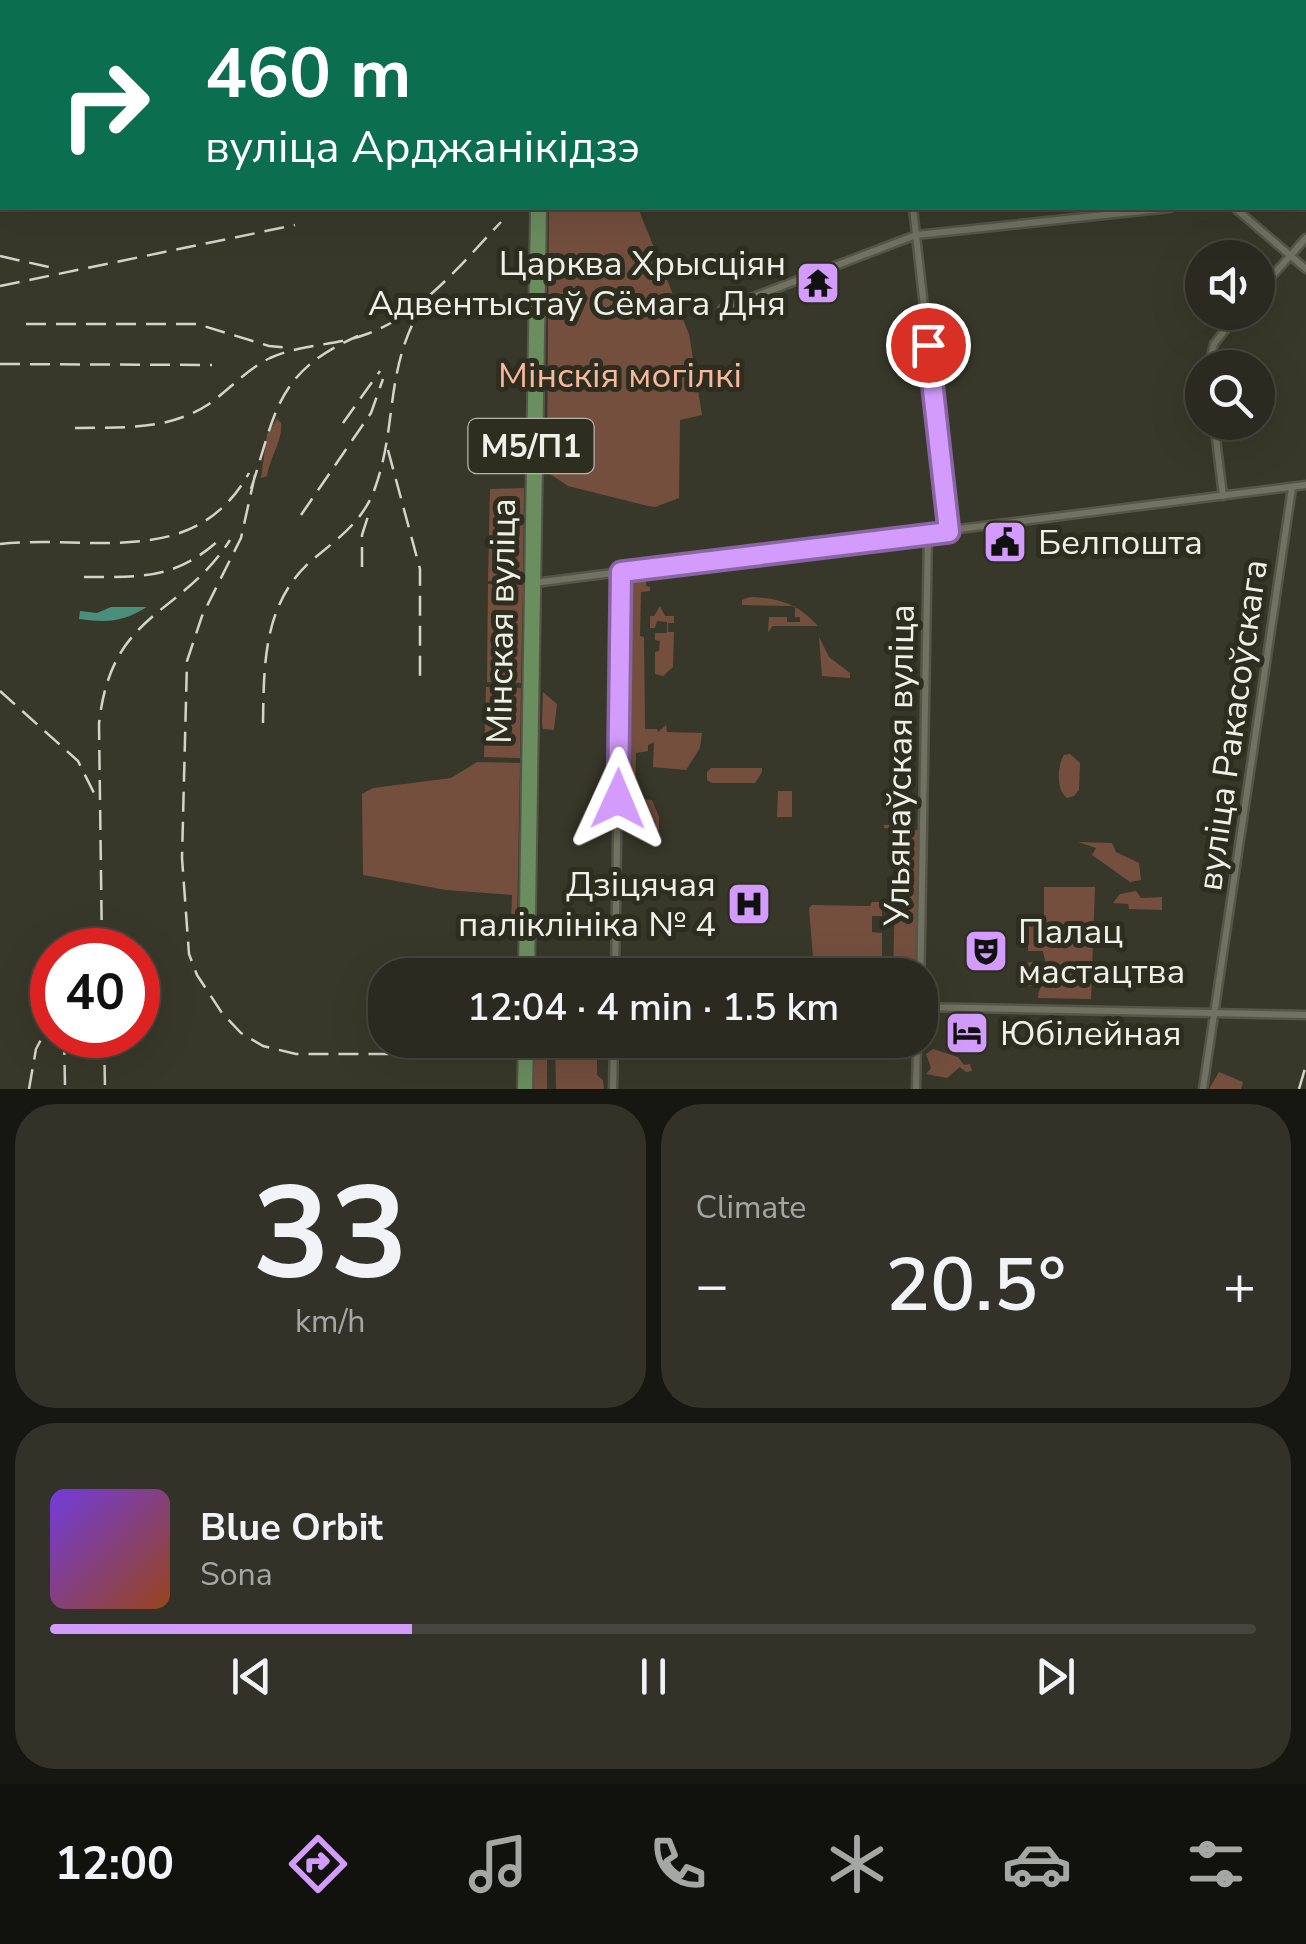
<!DOCTYPE html>
<html lang="en">
<head>
<meta charset="utf-8">
<style>
	body { margin:0; font-family:"Nunito Sans",sans-serif; background:#323229; color:#f1f3f6; height:100vh; display:flex; flex-direction:column; font-size:38px; white-space:nowrap }
	* { box-sizing:border-box; margin:0 }
	p { font-size:32px; color:#a5a7a5 }
	.icon { flex:none; width:55px; height:55px; fill:none; stroke:currentColor; stroke-width:2; stroke-linecap:round; stroke-linejoin:round }
	.map { position:relative; height:1089px; overflow:hidden }
	.details { display:flex; flex-direction:column; gap:15px; padding:15px; background:#171712; flex:1 }
	.details>* { flex:none }
	.banner { position:absolute; left:0px; top:0px; width:1308px; height:210px; box-shadow:0 10px 40px #0002,0 0 0 2px #46463e; background:#0b6e4f; color:#fff; overflow:hidden }
	.controls { position:absolute; left:1185px; top:240px; display:grid; gap:20px }
	.controls a { display:grid; place-items:center; width:90px; height:90px; border-radius:50%; background:#2a2a20; box-shadow:0 10px 40px #0002,0 0 0 2px #46463e; font-size:50px }
	.speed { position:absolute; left:30px; top:928px; display:flex; gap:20px; font-size:50px; font-weight:700; text-align:center }
	.speed>* { display:grid; place-content:center; width:130px; height:130px; border-radius:50%; background:#2a2a20; box-shadow:0 10px 40px #0002,0 0 0 2px #46463e; line-height:1 }
	.speed .limit { border:15px solid #d22; background:#fff; color:#111 }
	.pin { position:absolute; display:grid; place-items:center; width:85px; height:85px; color:#fff; margin:-42px; border:5px solid #fff; border-radius:50%; box-shadow:0 2px 10px #0007 }
	.me { position:absolute; width:110px; margin:-55px; rotate:1deg; stroke-linejoin:round; filter:drop-shadow(0 0 8px #0008) }
	.turn { display:flex; align-items:center; gap:35px; height:210px; padding:0 40px; font-size:45px }
	.turn .icon { width:130px; height:130px; stroke-width:2.5 }
	.turn b { display:block; font-size:70px; line-height:85px }
	.big { font-size:75px; font-weight:600; line-height:1.1 }
	.details .tile { flex:1; display:flex; flex-direction:column; justify-content:center; gap:15px; min-width:0; padding:0 35px; border-radius:40px; background:#323229 }
	.details .dial { align-items:center; gap:0 }
	.dial b { font-size:130px; line-height:1 }
	.song { display:flex; align-items:center; gap:30px }
	.cover { width:120px; height:120px; border-radius:15px; background:linear-gradient(135deg,hsl(260 70% 55%),hsl(20 70% 35%)) }
	.played { height:10px; border-radius:5px; background:linear-gradient(90deg,#d39cfc 30%,#46463e 30%) }
	.keys { display:flex; justify-content:space-around; direction:ltr }
	.heat { display:flex; justify-content:space-between; align-items:center; font-size:55px; direction:ltr }
	.details .tiles { flex:1; display:grid; gap:15px; grid-template-columns:1fr 1fr }
	.tile:last-child { grid-column:span 2 }
	.trip { position:absolute; left:368px; top:958px; width:570px; height:100px; border-radius:40px; background:#2a2a20; box-shadow:0 10px 40px #0002,0 0 0 2px #46463e; font-weight:600; line-height:100px; text-align:center }
	.dock { display:flex; height:160px; justify-content:space-around; align-items:center; background:#11110d; color:#a5a7a5 }
	.dock .icon { width:70px; height:70px }
	.dock .current { color:#d39cfc }
	.dock b { font-size:45px; color:#f1f3f6 }
	.map>svg:first-child { display:block }
	.green { fill:#744f3e }
	.water { fill:#498f7b }
	.lines { fill:none; stroke-linecap:round; stroke-linejoin:round }
	.secondary-casing { stroke:#555549; stroke-width:11 }
	.primary-casing { stroke:#555549; stroke-width:12 }
	.secondary { stroke:#727262; stroke-width:6 }
	.primary { stroke:#6b8e5f; stroke-width:8 }
	.rail { stroke:#d2d3c9; stroke-width:2.5; stroke-dasharray:20 10; stroke-linecap:butt }
	.route-casing { stroke:#8965a4; stroke-width:25 }
	.route { stroke:#d39cfc; stroke-width:18 }
	.labels { text-anchor:middle; stroke-width:10; stroke-linejoin:round; paint-order:stroke }
	.shield { fill:#2e2e20; stroke:#b5b6ab; stroke-width:2.5 }
	.shield-label { font-size:32px; font-weight:bold; fill:#eff0e7 }
	.poi-label { font-size:35px; fill:#eff0e7; stroke:#2e2e20; text-anchor:start }
	.park-label { font-size:35px; fill:#f9b89a; stroke:#2e2e20 }
	.street-label { font-size:35px; fill:#eff0e7; stroke:#2e2e20 }
</style>
</head>
<body>
<div class="map">
<svg width="1306" height="1089" viewBox="0 0 1306 1089">
	<rect width="100%" height="100%" fill="#38382a"/>
	<!-- green -->
	<path class="green" d="M549 208H638L689 334 702 415 680 420 679 498 655 507 648 506 568 486 547 472Z
		M277 419 281 423C283 440 270 457 267 476L261 478 267 434Z
		M524 488 523 582 488 581 490 489Z
		M646 576V586L650 587V591L641 592 640 636 644 637 645 729H657L658 732 666 725 667 732 702 733 700 748 686 770 653 767 654 742 648 745V751L636 753 635 798 652 800 659 817V830H656L655 820H631V830L620 829 627 579Z
		M488 584 523 585 521 683 487 682Z
		M750 597C780 598 798 604 818 626H773L768 632 769 617H787V622H800V617H795V606L742 605V600Z
		M660 606 665 616H674V623H668V632H674L673 667 663 676 655 674V652L659 651 660 641 655 640V633H667V622L657 621 655 628H650V616H654Z
		M819 637 829 657 850 673V678L822 676Z
		M486 687 521 688 520 758 484 757Z
		M543 692 557 704 554 730 543 729 542 724Z
		M1070 754 1080 763 1079 790 1074 796 1067 798C1056 790 1057 766 1064 755Z
		M477 762 520 763 517 924H511L512 895 446 890 363 875 362 794 373 788 451 778Z
		M711 768H762V772L755 783H712L707 780V772Z
		M778 791H792V817H777Z
		M884 825H911L912 830H918L917 975H910V957L905 975H878L875 970 872 974H867L866 970 865 974 859 973V970L857 973H852L851 970 850 973 844 970 843 973 837 970 836 973 809 970 813 958 809 908 812 905 870 906 872 902H882V916H872V932L882 933V970L893 971 896 862H888L889 857 897 856V829L884 828Z
		M1078 842 1112 843 1116 852 1139 863 1141 880 1130 882 1092 855 1096 848Z
		M1044 887H1095L1091 999 1038 998C1038 987 1046 981 1047 972 1047 965 1044 957 1043 951H1028V922L1038 923V941H1044Z
		M1136 891 1141 898 1162 897V910L1129 909 1128 904 1113 903 1120 894Z
		M1020 974a12 12 0 1 1 24 0a12 12 0 1 1-24 0Z
		M534 1040H547V1089H533Z
		M555 1040H597V1075L603 1080 604 1089H556Z
		M933 1049 958 1057 964 1065 970 1064 972 1071 966 1072 960 1067 947 1078 926 1074 931 1068 926 1054Z
		M1219 1072 1243 1082 1241 1089H1209Z"/>
	<!-- water -->
	<path class="water" d="M111 607H147C123 622 107 623 79 619L80 611 97 613Z"/>
	<g class="lines">
		<defs>
			<path id="secondary" d="M50 0 56 2
				M76 0 83 2
				M205 0 234 2
				M188 2V0
				M1017 2 1018 0
				M1305 51H1306
				M1305 60H1306
				M913 208 949 532
				M1235 208 1306 269
				M1258 292 1306 238
				M722 309 916 235 1170 208
				M1208 368 1214 344 1239 312
				M1214 422 1223 496
				M534 583 1306 485
				M615 975 621 572
				M920 996 928 534
				M920 1007 1306 1015
				M613 1089 614 1040
				M916 1089 917 1040
				M1203 1089 1292 488"/>
			<path id="primary" d="M489 0 490 2
				M496 0 497 2
				M523 975 535 208
				M530 975 542 208
				M522 1089 523 1040
				M528 1089 529 1040"/>
		</defs>
		<!-- secondary casing -->
		<use href="#secondary" class="secondary-casing"/>
		<!-- primary casing -->
		<use href="#primary" class="primary-casing"/>
		<!-- secondary -->
		<use href="#secondary" class="secondary"/>
		<!-- primary -->
		<use href="#primary" class="primary"/>
		<!-- rail -->
		<path class="rail" d="M0 256 53 268
			M0 286 295 225
			M26 324H197L269 346 292 348
			M0 364 212 365
			M343 423 380 371
			M75 428C122 427 168 431 209 404 230 389 246 370 270 358 301 344 335 346 367 334 423 313 461 264 501 222
			M388 450 420 569V685
			M255 475 241 538 202 616 187 661 182 858 189 954 197 975 222 1013 241 1033 263 1046 296 1054H420
			M251 489C276 413 275 372 358 336
			M301 515 371 413 383 379
			M0 544C92 534 194 571 249 473
			M362 567V535L370 510
			M84 577C139 577 174 580 218 541
			M0 691 78 761 96 797
			M263 723C264 664 263 604 311 561 337 539 363 522 375 488 398 424 384 368 423 305
			M102 950 99 724C111 610 180 618 230 540
			M64 1035 65 1086
			M104 1035 105 1089
			M29 1089 36 1049 52 1019
			M1299 1089 1306 1065"/>
	</g>
	<g class="lines">
		<defs>
			<path id="route" d="M618 799 621 572 949 532 928 345"/>
		</defs>
		<!-- route casing -->
		<use href="#route" class="route-casing"/>
		<!-- route -->
		<use href="#route" class="route"/>
	</g>
	<!-- icons -->
	<defs>
		<symbol id="temple-square" viewBox="-11 -11 22 22"><rect x="-9" y="-9" width="18" height="18" rx="4" fill="#d39cfc" stroke="#2e2e20"/><path d="M0-6L5-2H3V0L6.5 2.5H4V6H1.5V3h-3V6H-4V2.5H-6.5L-3 0V-2H-5Z" fill="#111"/></symbol>
		<symbol id="civic-square" viewBox="-11 -11 22 22"><rect x="-9" y="-9" width="18" height="18" rx="4" fill="#d39cfc" stroke="#2e2e20"/><path d="M-.6-6.5H3V-4.5H.6V-3L4-1V1h2V6H-6V1h2V-1L-.6-3ZM-1.2 2.5V6h2.4V2.5Z" fill="#111"/></symbol>
		<symbol id="hospital-square" viewBox="-11 -11 22 22"><rect x="-9" y="-9" width="18" height="18" rx="4" fill="#d39cfc" stroke="#2e2e20"/><path d="M-5-5h3v3.5h4V-5h3V5h-3V1.5h-4V5h-3Z" fill="#111"/></symbol>
		<symbol id="theatre-square" viewBox="-11 -11 22 22"><rect x="-9" y="-9" width="18" height="18" rx="4" fill="#d39cfc" stroke="#2e2e20"/><path d="M-5-5.5Q0-4 5-5.5V0Q5 5 0 6Q-5 5-5 0ZM-3.3-2.5H-1v1.5H-3.3ZM1-2.5H3.3v1.5H1ZM-2.8 1Q0 5.5 2.8 1Z" fill="#111"/></symbol>
		<symbol id="hotel-square" viewBox="-11 -11 22 22"><rect x="-9" y="-9" width="18" height="18" rx="4" fill="#d39cfc" stroke="#2e2e20"/><path d="M-6-4.5h1.5V1H6V5H4.5V3h-9V5H-6ZM-4 0a1.8 1.8 0 1 1 3.6 0ZM.5 0V-2.5h3Q6-2.5 6 0Z" fill="#111"/></symbol>
	</defs>
	<g fill-rule="evenodd">
		<use href="#temple-square" x="793" y="258" width="50" height="50"/>
		<use href="#civic-square" x="980" y="517" width="50" height="50"/>
		<use href="#hospital-square" x="724" y="879" width="50" height="50"/>
		<use href="#theatre-square" x="961" y="926" width="50" height="50"/>
		<use href="#hotel-square" x="942" y="1008" width="50" height="50"/>
	</g>
	<g class="labels">
		<!-- shield labels -->
		<rect class="shield" x="468.5" y="419" width="125" height="54" rx="8"/>
		<g class="shield-label">
			<text x="531" y="457">М5/П1</text>
		</g>
		<!-- poi labels -->
		<g class="poi-label">
			<text x="786" y="275" text-anchor="end">Царква Хрысціян<tspan x="786" dy="40">Адвентыстаў Сёмага Дня</tspan></text>
			<text x="1038" y="554">Белпошта</text>
			<text x="716" y="896" text-anchor="end">Дзіцячая<tspan x="716" dy="40">паліклініка № 4</tspan></text>
			<text x="1018" y="943">Палац<tspan x="1018" dy="40">мастацтва</tspan></text>
			<text x="1000" y="1045">Юбілейная</text>
		</g>
		<!-- park labels -->
		<g class="park-label">
			<text x="620" y="387">Мінскія могілкі</text>
		</g>
		<!-- street labels -->
		<g class="street-label">
			<text transform="translate(501 621) rotate(-89)" y="12">Мінская вуліца</text>
			<text transform="translate(1232 725) rotate(-82)" y="12">вуліца Ракасоўскага</text>
			<text transform="translate(899 765) rotate(-89)" y="12">Ульянаўская вуліца</text>
		</g>
	</g>
</svg>
<div class="controls">
<a><svg class="icon" aria-label="sound" viewBox="0 0 24 24"><path d="M4 9h4l5-4v14l-5-4H4zM17 9q2 3 0 6"/></svg></a>
<a><svg class="icon" aria-label="search" viewBox="0 0 24 24"><circle cx="10" cy="10" r="6"/><path d="M15 15l6 6"/></svg></a>
</div>
<div class="speed"><div class="limit">40</div></div>
<div class="pin" style="left:928px;top:345px;background:#d93025"><svg class="icon" aria-label="arrive" viewBox="0 0 24 24"><path d="M6 21V4h12l-3 4 3 4H6"/></svg></div>
<svg class="me" style="left:618px;top:799px" viewBox="-20 -20 40 40"><path d="M0-17L14 15 0 8-14 15z" fill="#d39cfc" stroke="#fff" stroke-width="4"/></svg>
<div class="trip">12:04 · 4 min · 1.5 km</div>
<div class="banner">
<div class="turn"><svg class="icon" aria-label="right" viewBox="0 0 24 24"><path d="M7 20v-9h11M14 6l5 5-5 5"/></svg><div><b>460 m</b>вуліца Арджанікідзэ</div></div>
</div>
</div>
<section class="details">
<div class="tiles">
<div class="tile dial"><b>33</b><p>km/h</p></div>
<div class="tile"><p>Climate</p>
<div class="heat"><a>−</a><b class="big">20.5°</b><a>+</a></div>
</div>
<div class="tile">
<div class="song"><i class="cover"></i><div><b>Blue Orbit</b><p>Sona</p></div></div>
<div class="played"></div>
<div class="keys"><svg class="icon" aria-label="previous" viewBox="0 0 24 24"><path d="M18 5L8 12l10 7zM5 5v14"/></svg><svg class="icon" aria-label="pause" viewBox="0 0 24 24"><path d="M8 5v14M16 5v14"/></svg><svg class="icon" aria-label="next" viewBox="0 0 24 24"><path d="M6 5l10 7-10 7zM19 5v14"/></svg></div>
</div>
</div>
</section>
<nav class="dock">
<b>12:00</b>
<svg class="icon current" aria-label="directions" viewBox="0 0 24 24"><path d="M12 3l9 9-9 9-9-9zM9 14v-3h6M13 9l2 2-2 2"/></svg>
<svg class="icon" aria-label="music" viewBox="0 0 24 24"><path d="M9 18V5l10-2v13"/><circle cx="6" cy="18" r="3"/><circle cx="16" cy="16" r="3"/></svg>
<svg class="icon" aria-label="phone" viewBox="0 0 24 24"><path d="M5 4h4l2 5-3 2q2 4 5 5l2-3 5 2v4C11 20 4 13 5 4z"/></svg>
<svg class="icon" aria-label="climate" viewBox="0 0 24 24"><path d="M12 3v18M4 7l16 10M4 17L20 7"/></svg>
<svg class="icon" aria-label="car" viewBox="0 0 24 24"><path d="M5 17H2v-5l4-1 3-4h7l3 4 3 1v5h-3M9 17h6M6 11h13"/><circle cx="7" cy="17" r="2"/><circle cx="17" cy="17" r="2"/></svg>
<svg class="icon" aria-label="filters" viewBox="0 0 24 24"><path d="M4 7h16M4 17h16"/><circle cx="9" cy="7" r="2"/><circle cx="15" cy="17" r="2"/></svg>
</nav>
</body>
</html>
